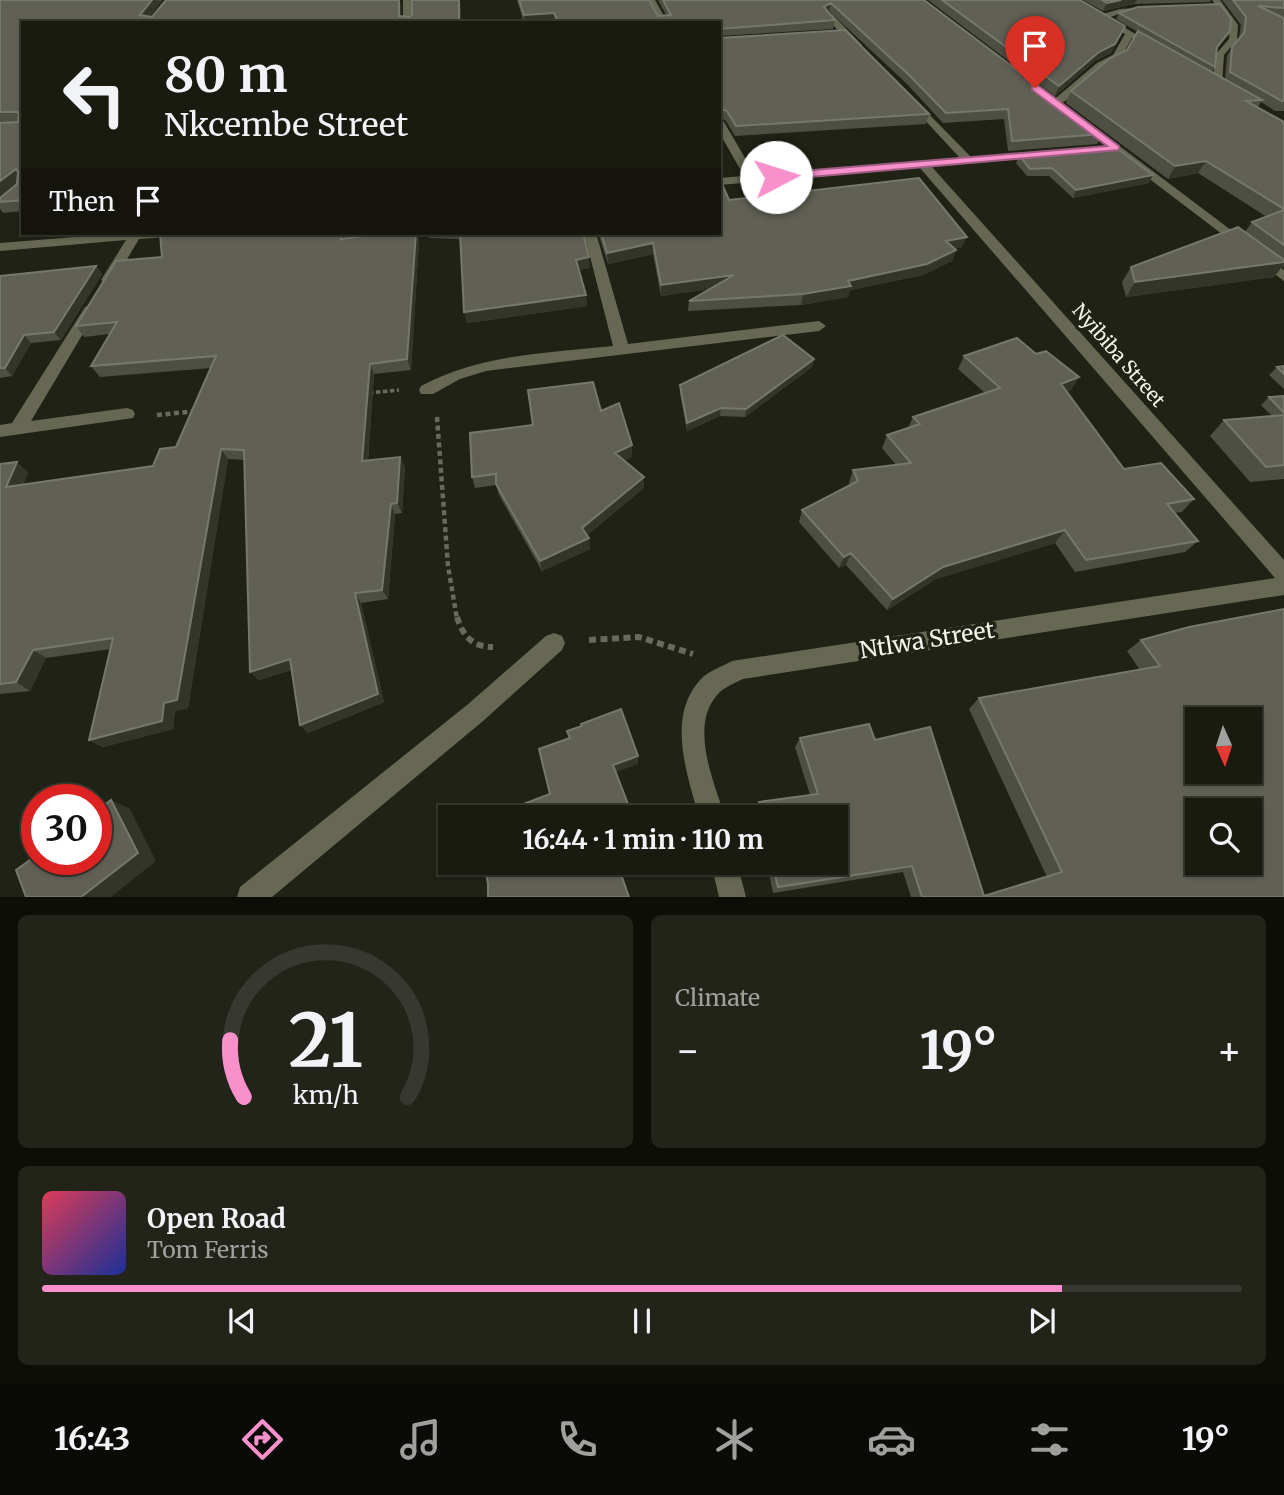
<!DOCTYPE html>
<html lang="en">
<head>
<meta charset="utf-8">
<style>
	body { margin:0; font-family:Merriweather,serif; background:#222319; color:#f1f3f6; height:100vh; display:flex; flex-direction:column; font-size:26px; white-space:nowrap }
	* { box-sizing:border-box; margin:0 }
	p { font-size:23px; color:#9fa19f }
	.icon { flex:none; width:38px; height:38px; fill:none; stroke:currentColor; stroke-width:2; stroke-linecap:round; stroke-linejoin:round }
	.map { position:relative; height:897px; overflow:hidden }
	.side { display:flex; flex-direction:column; gap:18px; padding:18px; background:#0e0e09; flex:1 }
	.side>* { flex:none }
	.hud { position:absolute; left:21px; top:21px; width:700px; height:214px; border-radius:0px; box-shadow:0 2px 5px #0004,0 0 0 2px #373830; background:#191a10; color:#f1f3f6; overflow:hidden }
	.needle { width:46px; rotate:177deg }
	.buttons { position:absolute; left:1185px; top:707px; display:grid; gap:14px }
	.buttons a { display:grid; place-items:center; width:77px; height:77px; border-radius:0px; background:#191a10; box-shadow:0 2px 5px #0004,0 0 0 2px #373830; font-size:35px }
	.speed { position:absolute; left:21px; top:784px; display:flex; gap:14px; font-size:35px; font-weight:700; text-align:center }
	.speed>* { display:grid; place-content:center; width:91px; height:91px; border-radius:50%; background:#191a10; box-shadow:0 2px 5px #0004,0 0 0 2px #373830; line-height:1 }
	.speed .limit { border:10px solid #d22; background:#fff; color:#111 }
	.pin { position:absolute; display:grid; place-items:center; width:60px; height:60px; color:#fff; margin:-72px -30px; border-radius:50% 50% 50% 0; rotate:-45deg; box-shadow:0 0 7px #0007 }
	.pin .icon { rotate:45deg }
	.me { position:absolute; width:77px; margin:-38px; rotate:85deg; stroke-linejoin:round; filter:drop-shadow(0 0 5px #0008) }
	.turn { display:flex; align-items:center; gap:24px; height:147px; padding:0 28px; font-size:32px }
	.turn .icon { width:91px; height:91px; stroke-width:2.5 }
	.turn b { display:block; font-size:49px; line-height:60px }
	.then { display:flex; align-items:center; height:66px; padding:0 28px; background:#0003; gap:14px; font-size:26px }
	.big { font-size:52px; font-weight:700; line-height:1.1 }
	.side .tile { flex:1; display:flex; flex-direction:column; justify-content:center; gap:10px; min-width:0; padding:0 24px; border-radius:10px; background:#222319 }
	.side .dial { align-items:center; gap:0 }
	.dial svg { height:182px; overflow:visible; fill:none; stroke:#373830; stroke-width:7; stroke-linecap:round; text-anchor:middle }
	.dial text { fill:#f1f3f6; stroke:none }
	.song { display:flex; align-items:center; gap:21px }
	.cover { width:84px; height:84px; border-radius:10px; background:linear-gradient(135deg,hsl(350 70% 55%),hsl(230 70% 35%)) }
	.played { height:7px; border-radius:4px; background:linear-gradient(90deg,#f890cc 85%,#373830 85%) }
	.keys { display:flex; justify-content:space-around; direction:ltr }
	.heat { display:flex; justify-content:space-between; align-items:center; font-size:38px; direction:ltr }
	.side .tiles { flex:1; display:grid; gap:18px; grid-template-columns:1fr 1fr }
	.tile:last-child { grid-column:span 2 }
	.trip { position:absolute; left:438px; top:805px; width:410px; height:70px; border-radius:0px; background:#191a10; box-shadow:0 2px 5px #0004,0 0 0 2px #373830; font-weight:700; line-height:70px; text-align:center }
	.tab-bar { display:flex; height:112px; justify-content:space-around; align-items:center; background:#0a0a06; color:#9fa19f }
	.tab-bar .icon { width:49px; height:49px }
	.tab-bar .selected { color:#f890cc }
	.tab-bar b { font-size:32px; color:#f1f3f6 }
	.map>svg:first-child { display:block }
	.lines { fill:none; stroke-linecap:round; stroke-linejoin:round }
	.path-far2 { stroke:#68695f; stroke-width:3.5; stroke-dasharray:4.5 2.5; stroke-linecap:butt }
	.path-far1 { stroke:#68695f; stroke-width:4.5; stroke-dasharray:5 3.5; stroke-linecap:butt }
	.path { stroke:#68695f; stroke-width:6; stroke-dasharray:7 4.5; stroke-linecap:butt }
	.minor { fill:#666853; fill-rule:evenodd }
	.wall { fill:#4e4f43 }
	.shaded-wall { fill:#343529 }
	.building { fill:#606055; stroke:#77786d; stroke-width:2; fill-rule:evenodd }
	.route { fill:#f890cc; stroke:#a15e85; stroke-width:2 }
	.labels { text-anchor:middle; stroke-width:7; stroke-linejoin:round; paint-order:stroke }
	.street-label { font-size:19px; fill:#f5f5ee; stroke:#212216 }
	.near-street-label { font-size:23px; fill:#f5f5ee; stroke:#212216 }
</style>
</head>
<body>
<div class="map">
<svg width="1284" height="897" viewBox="0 0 1284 897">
	<rect width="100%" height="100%" fill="#212216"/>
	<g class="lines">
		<!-- path-far2 -->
		<path class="path-far2" d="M369 393 399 390"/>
		<!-- path-far1 -->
		<path class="path-far1" d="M157 415 197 411
			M437 417 448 566 457 619"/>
		<!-- path -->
		<path class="path" d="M457 617C463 636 472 647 493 647
			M589 640 639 637 693 654"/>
		<!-- minor -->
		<path class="minor" d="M403 0H411V23H403Z
			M647 0H655L668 23H660Z
			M1068 0H1078L1103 14 1120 9 1154 7 1151 11 1121 13 1108 18 1158 47 1151 49 1132 38 1120 59 1103 67 1069 99 1055 106 1050 103 1097 63 1113 55 1125 34Z
			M1212 0H1220L1238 25 1237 40 1224 55 1222 84 1217 87 1212 84 1216 54 1229 39 1230 25Z
			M826 14H832L862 45V49H856L826 18Z
			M913 98 971 157 1047 152V156L1043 157 932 167 1284 560V595L743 679C735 683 725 687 719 693 688 724 714 782 725 817H699C687 774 665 714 703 677 711 670 723 666 732 661L1275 578 920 168 719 185V178L744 176 719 132V119L724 122 755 175 960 158 909 103V99Z
			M1077 120H1085L1284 270V281L1077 124Z
			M125 233H174L168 237 139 239 113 283 108 284 101 280 126 240 0 251V243Z
			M584 233H596L628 344 819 321 826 326 819 331 486 371 460 379 433 394H421L419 390 421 386C480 354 548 353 613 346Z
			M90 305 97 310 31 421 127 408 133 410 135 414 133 418 0 437V425L12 423 85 307Z
			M554 633 562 636 565 643 562 650 483 721 272 897H237L240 887 467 705 546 636Z
			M711 863H737L746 897H719Z"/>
	</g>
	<!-- wall -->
	<path class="wall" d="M0 0H162L150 17H152L400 0 401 16 409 17 460 0 461 23H23V211L3 213 0 209V198L13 187 18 122H0Z
		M517 0H649L658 16 666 15 658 0H924L1102 134 1097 144 1008 151 1004 119 943 123 907 84 829 11 828 12 835 20 833 29 719 36V23H555V22L524 23Z
		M928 0H1080L1121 35 1111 53 1095 61 1055 96Z
		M1083 0H1211L1210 2 1134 4 1103 11Z
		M1222 0H1284V17H1282L1284 18V111H1275L1261 102 1258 107 1284 122V267L1283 266 1274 277 1126 297 1122 282 1131 267 1245 232 1252 222 1267 217 1198 173 1168 179 1066 103 1071 91 1127 50 1138 32 1116 19 1119 13 1230 31 1217 49 1215 67 1212 72 1225 79 1227 56 1232 47 1239 38 1241 25Z
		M719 38 929 114 926 124 735 136 726 121 719 117Z
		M1019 155 1153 175 1149 183 1073 198 1049 176H1027L1016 163Z
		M729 200 962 247 954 249 956 250 952 261 923 275 850 290 848 297 801 305 688 311 689 301 709 289 661 296 653 254 608 264 598 233H719Z
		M160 233H347V238L387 233H417L419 240 411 370 374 374 368 461 400 457 405 467 402 513 395 514 388 599 361 603 384 702 308 733 300 725 292 670 259 680 250 672 245 460 228 459 188 708 175 711 173 729 103 747 89 740 111 649 46 658 30 691 0 694V464L28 472 23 485 153 466 176 447 211 368 100 377 91 366 110 334 84 337 76 326 162 257Z
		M428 233H583L590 268 579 270 586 295 587 306 467 323 464 312 461 239 429 238Z
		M96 266 102 274 61 340 31 343 12 376 0 378V276Z
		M1036 354 1079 377 1071 390 1067 392 1124 469 1194 499 1182 512 1174 513 1198 541 1185 552 1075 572 1055 543 936 579 887 610 846 565 839 568 799 522 802 510 850 485 849 483 853 470 896 465 882 448 887 435 908 428 913 417 985 393 958 369 964 356Z
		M814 359 812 367 745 417 720 416 687 431 680 393V385Z
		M1284 366V389L1269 375 1277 367Z
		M1284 396V479L1250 482 1210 436 1224 420 1272 416 1261 405 1269 397Z
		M601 411 632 457 624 460 644 488 587 535 590 549 542 571 499 495 496 485 475 488 472 477 533 425Z
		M1189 627 1284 897H911L903 872 773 893 767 863H835V817H757L756 810 759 802 810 795 795 747 800 738 875 740 984 896 1047 877 969 709 979 698 1140 670 1127 651 1141 640Z"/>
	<!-- shaded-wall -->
	<path class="shaded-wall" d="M152 0 162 1 145 23 140 15Z
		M399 0H400L401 23 399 16Z
		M459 0H460L461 23H459Z
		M1121 0H1137L1134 4 1103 11 1107 3Z
		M831 3 829 11 822 16 824 7Z
		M554 13 555 22 525 23 524 15Z
		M1125 26 1111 53 1095 61 1055 96 1059 86Z
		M1206 161 1198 173 1168 179 1175 166Z
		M16 169 23 180 0 198V181Z
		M1153 175 1149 183 1073 198 1076 190Z
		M342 233H347L345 249 341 239Z
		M416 233H417L419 240 411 370 407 359Z
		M967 237 962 247 942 252 946 241Z
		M653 243V254L608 264 607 253Z
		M956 250 952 261 923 275 850 290 848 297 801 305 803 294Z
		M589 257 590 268 577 270 576 260Z
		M1284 262V264L1274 277 1126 297 1135 282Z
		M96 266 102 274 61 340 54 332Z
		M734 275 733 286 661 296V285Z
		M586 295 587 306 467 323 464 312Z
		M24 335 31 343 12 376 5 368Z
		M814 359 812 367 745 417 746 409Z
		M370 364 374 374 367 472 362 461Z
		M1079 377 1071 390 1053 397 1061 384Z
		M721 408 720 416 687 431V423Z
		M632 445V457L616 464 615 453Z
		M221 449 228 459 188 708 175 711 173 729 103 747 89 740Z
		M400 457 405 467 402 513 397 503Z
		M17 462 28 472 18 497 6 487Z
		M644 477V488L583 538 582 528Z
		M391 504 395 514 388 599 382 590Z
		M1065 530 1055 543 936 579 887 610 893 599 943 567Z
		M589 538 590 549 542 571 540 561Z
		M851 553 846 565 839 568 844 557Z
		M355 593 361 603 384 702 308 733 300 725Z
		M33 650 46 658 30 691 16 682Z
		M290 659 298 668 259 680 250 672Z
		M638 756V764L614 773 613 765Z
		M111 800 130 809 156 861 111 897H81Z"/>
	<!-- building -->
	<path class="building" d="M0 0H152L140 15 152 17 166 0H399V16L409 17 412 15V0H459V23H23V200L0 202V198L17 184 18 172 16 169 0 181V123L18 122 19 114 17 112H0Z
		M519 0H649L658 16 671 15 663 0H924L1102 134 1012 141 1008 109 946 113 909 75 831 3 824 7 835 20 719 29V23H559L554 13 524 15Z
		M942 0H1080L1125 26 1115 44 1099 52 1059 86Z
		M1102 0H1121L1107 3Z
		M1233 0H1284V8L1258 6 1284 18V101H1282L1230 72 1232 47 1244 33 1246 17Z
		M1220 4 1231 19 1230 31 1217 47 1215 67 1119 13 1138 7Z
		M845 30 929 114 736 126 727 111 719 108V38Z
		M1138 31 1262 100 1246 101 1284 122V209L1206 161 1175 166 1071 91 1110 58 1127 50Z
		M1115 147 1153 175 1076 190 1052 168 1030 169 1019 155Z
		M719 177 729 200 919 178 967 237 946 241 956 250 927 264 848 281 851 286 803 294 689 301 734 275 661 285 653 243 607 253 601 233H719Z
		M1284 210V245L1252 222Z
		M1238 227 1284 260V262L1135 282 1131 267Z
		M160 233H342L341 239 387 233H416L407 359 370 364 362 461 400 457 397 503 391 504 382 590 355 593 378 694 300 725 290 659 250 672 244 450 221 449 177 700 164 703 162 721 89 740 113 638 33 650 16 682 0 684V464L17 462 6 487 153 466 160 449 176 447 216 356 91 366 117 322 76 326 116 261 162 257Z
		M460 233H583L589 257 576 260 586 295 464 312Z
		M96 266 54 332 24 335 5 368H0V276Z
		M783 335 814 359 746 409 721 408 687 423 680 385Z
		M1017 338 1036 354 1046 351 1079 377 1061 384 1124 469 1161 463 1194 499 1167 504 1198 541 1086 560 1065 530 943 567 893 599 851 553 844 557 802 510 858 481 853 470 911 463 887 435 920 424 913 417 1000 388 964 356Z
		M1284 366V374L1277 367Z
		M593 382 601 411 619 403 632 445 615 453 644 477 582 528 589 538 540 561 496 484V474L472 477 470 433 533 425 528 390Z
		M1284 396V413L1269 397Z
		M1284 415V465L1266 467 1224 420Z
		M1284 609V897H922L912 866 778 887 772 863H835V817H763L759 802 818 794 800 738 869 724 875 740 930 727 984 896 1062 872 979 698 1160 666 1141 640 1189 627ZM1197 719H1250V772H1197ZM1197 810H1250V863H1197Z
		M621 709 638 756 613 765 633 817H489L550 794 539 749 570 738 567 731 582 726 581 724Z
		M111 800 138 853 81 897H26L16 870 37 855V859H96V811Z
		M484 863H617L629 897H488V884Z"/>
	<!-- route -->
	<path class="route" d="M1032 86H1039L1119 146V150L776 180 771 177 776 173 1107 146 1032 90Z"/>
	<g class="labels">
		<!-- street labels -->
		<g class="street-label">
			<text transform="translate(1119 355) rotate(49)" y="7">Nyibiba Street</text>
		</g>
		<!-- near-street labels -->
		<g class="near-street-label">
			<text transform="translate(927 640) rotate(-9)" y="8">Ntlwa Street</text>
		</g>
	</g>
</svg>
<div class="buttons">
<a><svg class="needle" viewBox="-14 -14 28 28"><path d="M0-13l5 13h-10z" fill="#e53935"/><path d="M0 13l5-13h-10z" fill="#9fa19f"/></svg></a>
<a><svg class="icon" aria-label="search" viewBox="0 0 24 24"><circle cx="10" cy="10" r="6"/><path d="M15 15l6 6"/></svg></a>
</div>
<div class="speed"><div class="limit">30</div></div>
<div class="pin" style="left:1035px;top:88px;background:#d93025"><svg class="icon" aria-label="arrive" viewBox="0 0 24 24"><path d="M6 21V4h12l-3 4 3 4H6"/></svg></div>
<svg class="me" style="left:776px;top:177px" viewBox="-20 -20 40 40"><circle r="19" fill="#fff"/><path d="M0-13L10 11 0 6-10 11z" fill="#f890cc"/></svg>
<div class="trip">16:44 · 1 min · 110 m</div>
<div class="hud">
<div class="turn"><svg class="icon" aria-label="left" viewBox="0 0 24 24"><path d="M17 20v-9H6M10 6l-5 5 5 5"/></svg><div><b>80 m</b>Nkcembe Street</div></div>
<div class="then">Then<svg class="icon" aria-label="arrive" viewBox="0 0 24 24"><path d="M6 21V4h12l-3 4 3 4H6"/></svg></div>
</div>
</div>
<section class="side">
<div class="tiles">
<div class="tile dial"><svg viewBox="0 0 100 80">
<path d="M14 69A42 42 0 1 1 86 69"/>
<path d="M14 69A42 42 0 0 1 8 44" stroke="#f890cc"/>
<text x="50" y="56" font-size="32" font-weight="700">21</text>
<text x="50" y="72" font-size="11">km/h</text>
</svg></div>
<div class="tile"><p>Climate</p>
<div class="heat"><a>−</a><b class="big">19°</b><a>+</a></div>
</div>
<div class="tile">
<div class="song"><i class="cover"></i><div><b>Open Road</b><p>Tom Ferris</p></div></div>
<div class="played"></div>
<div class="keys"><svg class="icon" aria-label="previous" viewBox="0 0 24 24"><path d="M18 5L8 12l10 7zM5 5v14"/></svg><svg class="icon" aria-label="pause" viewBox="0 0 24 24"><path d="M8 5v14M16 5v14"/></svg><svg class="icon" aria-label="next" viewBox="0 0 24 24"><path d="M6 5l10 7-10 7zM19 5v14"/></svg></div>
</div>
</div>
</section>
<nav class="tab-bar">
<b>16:43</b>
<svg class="icon selected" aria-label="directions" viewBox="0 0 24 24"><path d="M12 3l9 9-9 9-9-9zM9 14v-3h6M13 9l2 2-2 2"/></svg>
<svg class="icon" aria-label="music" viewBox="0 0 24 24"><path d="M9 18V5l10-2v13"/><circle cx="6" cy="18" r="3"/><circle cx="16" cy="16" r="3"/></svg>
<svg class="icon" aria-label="phone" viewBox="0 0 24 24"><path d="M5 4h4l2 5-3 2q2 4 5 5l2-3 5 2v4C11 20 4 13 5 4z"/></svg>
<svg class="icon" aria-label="climate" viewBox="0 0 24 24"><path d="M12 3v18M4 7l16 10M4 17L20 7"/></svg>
<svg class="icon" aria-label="car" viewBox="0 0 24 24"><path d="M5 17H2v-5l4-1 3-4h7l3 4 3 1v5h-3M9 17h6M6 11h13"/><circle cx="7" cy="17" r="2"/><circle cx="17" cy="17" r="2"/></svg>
<svg class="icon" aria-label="filters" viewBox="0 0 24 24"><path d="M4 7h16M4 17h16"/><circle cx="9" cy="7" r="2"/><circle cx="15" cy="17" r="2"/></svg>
<b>19°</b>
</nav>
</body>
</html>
